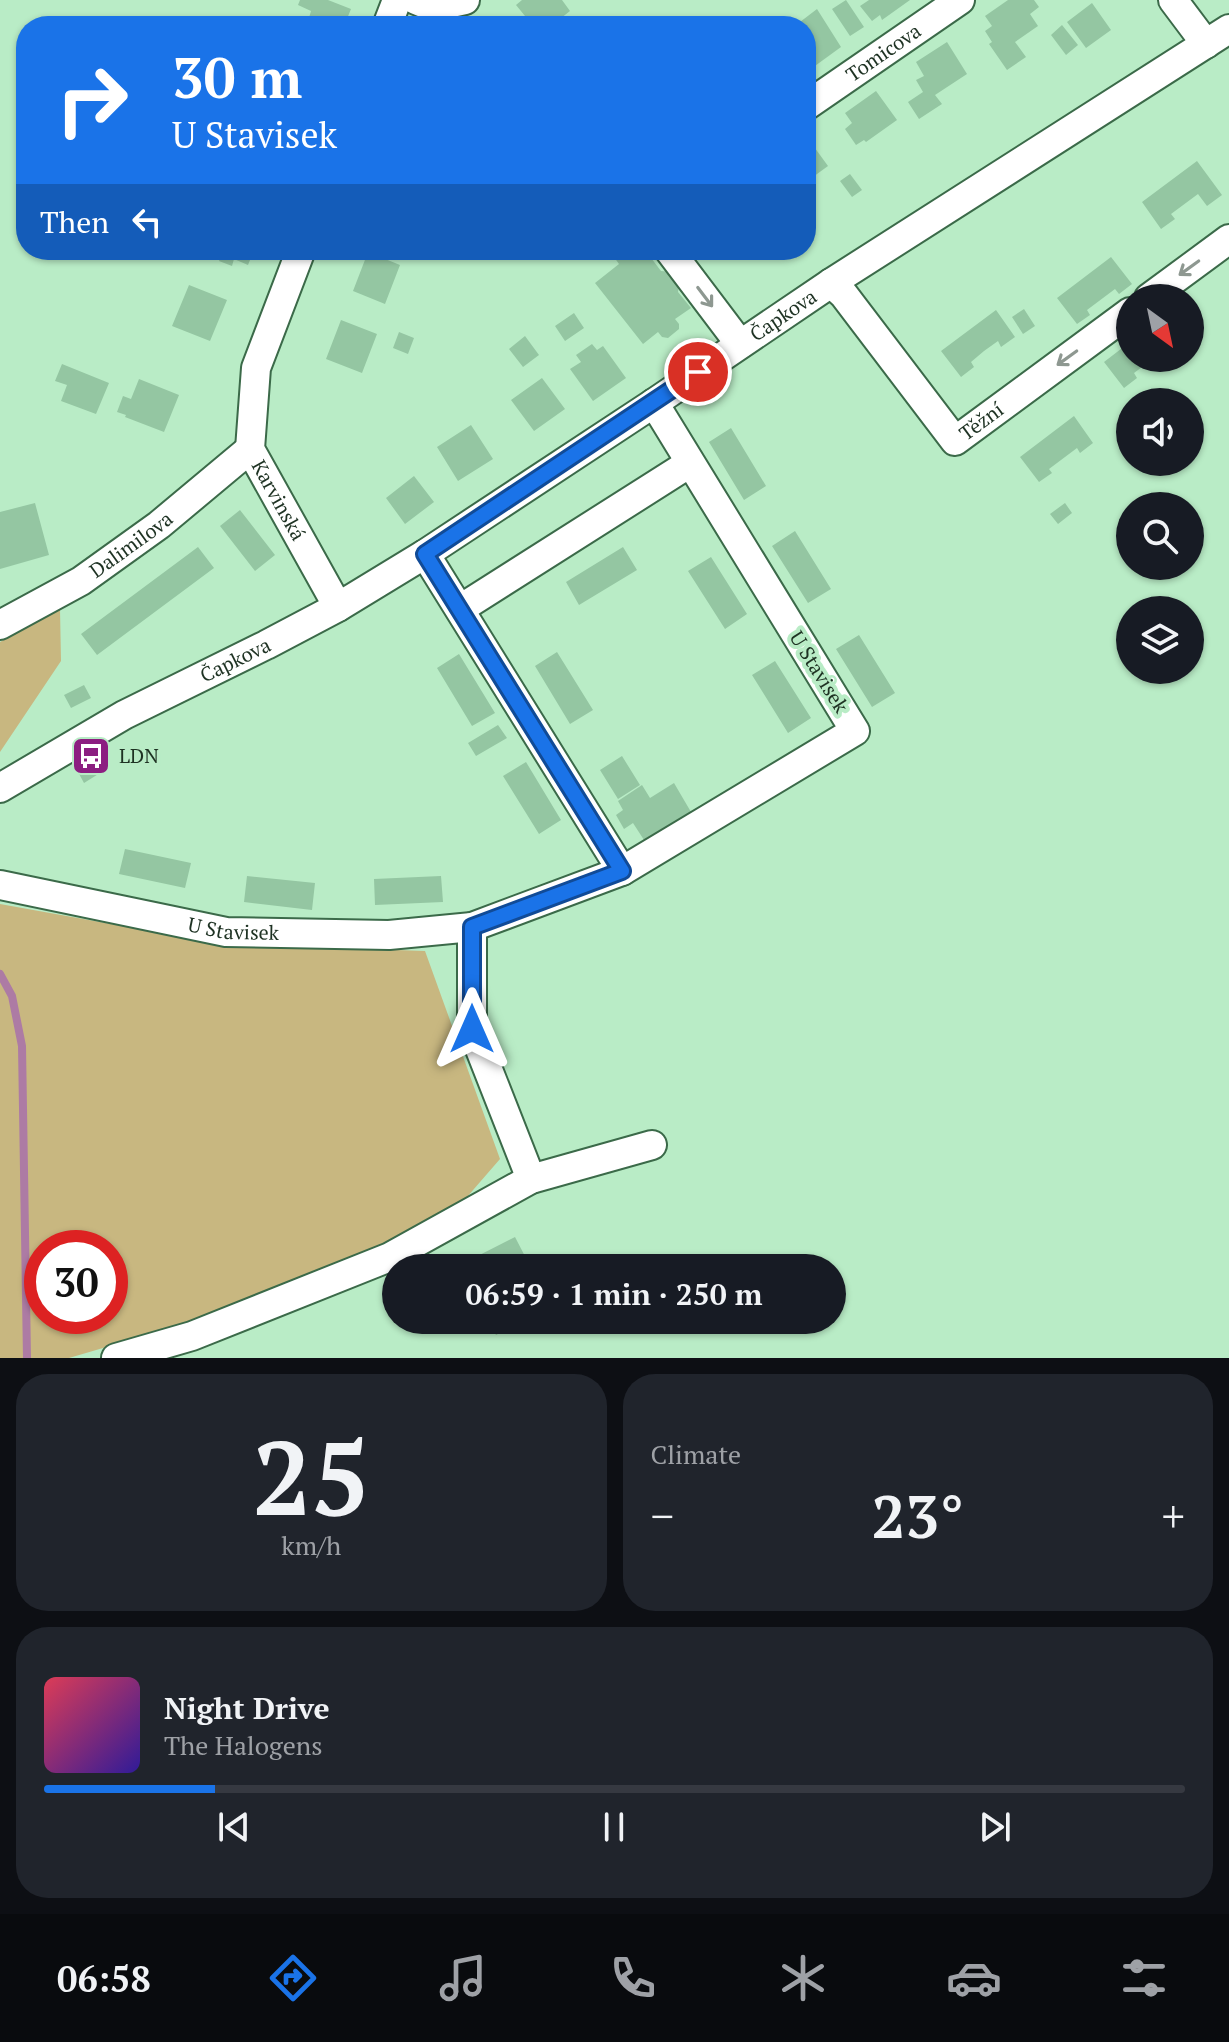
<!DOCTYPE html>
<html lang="en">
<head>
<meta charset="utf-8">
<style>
	body { margin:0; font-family:"PT Serif",serif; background:#20242c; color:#f1f3f6; height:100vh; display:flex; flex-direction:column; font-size:30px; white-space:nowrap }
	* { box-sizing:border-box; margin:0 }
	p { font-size:26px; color:#9ea1a6 }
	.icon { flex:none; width:44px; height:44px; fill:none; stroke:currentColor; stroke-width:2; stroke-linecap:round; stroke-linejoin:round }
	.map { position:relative; height:1358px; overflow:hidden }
	.drawer { display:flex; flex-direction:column; gap:16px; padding:16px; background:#0d0f14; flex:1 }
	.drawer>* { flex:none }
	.hud { position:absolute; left:16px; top:16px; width:800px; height:244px; border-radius:32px; box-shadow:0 2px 6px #0004; background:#1a73e8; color:#fff; overflow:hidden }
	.needle { width:52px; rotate:147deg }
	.fabs { position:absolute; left:1116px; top:284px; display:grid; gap:16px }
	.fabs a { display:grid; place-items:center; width:88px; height:88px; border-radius:50%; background:#171b24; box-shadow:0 2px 6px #0004; font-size:40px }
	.speed { position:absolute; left:24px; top:1230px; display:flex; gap:16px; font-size:40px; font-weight:700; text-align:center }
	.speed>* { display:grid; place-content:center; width:104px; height:104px; border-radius:50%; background:#171b24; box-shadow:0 2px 6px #0004; line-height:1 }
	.speed .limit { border:12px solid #d22; background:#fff; color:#111 }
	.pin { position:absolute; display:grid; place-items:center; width:68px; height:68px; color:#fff; margin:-34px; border:4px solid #fff; border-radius:50%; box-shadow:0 2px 8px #0007 }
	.me { position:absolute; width:88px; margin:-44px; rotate:0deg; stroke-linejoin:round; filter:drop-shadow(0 0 6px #0008) }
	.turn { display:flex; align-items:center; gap:28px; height:168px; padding:0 24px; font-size:36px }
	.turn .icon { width:104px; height:104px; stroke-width:2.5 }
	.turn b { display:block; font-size:56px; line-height:68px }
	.then { display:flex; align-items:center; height:76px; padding:0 24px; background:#0003; gap:16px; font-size:30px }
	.big { font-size:60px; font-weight:600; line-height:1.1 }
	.drawer .widget { flex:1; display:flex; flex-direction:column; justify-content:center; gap:12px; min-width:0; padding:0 28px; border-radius:32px; background:#20242c }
	.drawer .dial { align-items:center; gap:0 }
	.dial b { font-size:104px; line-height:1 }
	.song { display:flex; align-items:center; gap:24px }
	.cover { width:96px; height:96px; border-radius:12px; background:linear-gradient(135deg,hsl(350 70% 55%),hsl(250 70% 35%)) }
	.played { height:8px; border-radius:4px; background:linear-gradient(90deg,#1a73e8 15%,#363941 15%) }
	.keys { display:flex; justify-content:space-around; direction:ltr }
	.heat { display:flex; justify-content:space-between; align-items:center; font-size:44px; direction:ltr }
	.drawer .tiles { flex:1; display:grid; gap:16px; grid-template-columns:1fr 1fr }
	.widget:last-child { grid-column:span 2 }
	.trip { position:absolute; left:382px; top:1254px; width:464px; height:80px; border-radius:40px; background:#171b24; box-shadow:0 2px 6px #0004; font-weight:600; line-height:80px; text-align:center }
	.tab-bar { display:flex; height:128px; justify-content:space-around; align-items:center; background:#090b0e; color:#9ea1a6 }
	.tab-bar .icon { width:56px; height:56px }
	.tab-bar .on { color:#1a73e8 }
	.tab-bar b { font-size:36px; color:#f1f3f6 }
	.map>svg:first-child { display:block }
	.green { fill:#c8b780; fill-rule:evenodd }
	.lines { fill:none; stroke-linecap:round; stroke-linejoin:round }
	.stream { stroke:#ad7ba4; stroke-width:8 }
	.building { fill:#94c6a2 }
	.minor-casing { stroke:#3b6a49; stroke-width:32 }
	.minor { stroke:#fff; stroke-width:28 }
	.oneway { stroke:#8e9891 }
	.route-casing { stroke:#114b97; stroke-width:20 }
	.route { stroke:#1a73e8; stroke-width:14 }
	.labels { text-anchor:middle; stroke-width:8; stroke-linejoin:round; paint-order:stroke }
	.street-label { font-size:20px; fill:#1e3223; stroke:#b9ecc6 }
	.poi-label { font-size:20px; fill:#1e3223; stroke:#b9ecc6; text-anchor:start }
</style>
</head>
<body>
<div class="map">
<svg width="1229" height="1358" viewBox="0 0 1229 1358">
	<rect width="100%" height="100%" fill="#b9ecc6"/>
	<!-- green -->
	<path class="green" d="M60 609 61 661 0 752V642Z
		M0 904 222 944 425 951 500 1159 454 1212 381 1249 188 1323 69 1358H0ZM42 1248H110V1316H42Z"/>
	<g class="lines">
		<!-- stream -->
		<path class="stream" d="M0 974 12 996 22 1046 27 1358"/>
	</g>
	<!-- building -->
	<path class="building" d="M300 0H328L351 9 344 26H300L304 16 309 18 311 11 298 5Z
		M522 0H562L570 11 551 26H523L519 21 525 16 516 5Z
		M846 0 864 27 850 36 832 9Z
		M869 0H910L882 20 880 15 872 21 860 6Z
		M1008 0H1034L1039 7 1030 14 1038 26 1015 42 1026 57 1007 70 989 44 992 42 985 31 992 26 985 16Z
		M1092 3 1111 30 1086 48 1067 22Z
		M817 9 841 47 808 71 806 68V26H803L800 22Z
		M1062 25 1078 45 1066 55 1051 35Z
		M947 42 967 74 935 95 942 104 919 119 908 102 923 92 916 80 924 76 916 62Z
		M876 91 897 120 866 142 864 140 856 145 845 129 852 123 845 113Z
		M812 144 828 166 806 182V148Z
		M1197 161 1222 195 1207 206 1198 194 1171 214 1175 219 1161 229 1142 202Z
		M850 174 862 190 852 197 840 181Z
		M212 250H254L248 265 234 259 232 266 219 261 222 254Z
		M609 250H631L632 252 635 250H645L661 271 673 272 680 281 678 292 691 308 675 319 679 324V329L668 338 662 337 658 332 643 344 595 283 619 264Z
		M368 252 400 265 385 304 353 291Z
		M1111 257 1132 284 1119 294 1115 289 1087 310 1090 315 1077 324 1057 298Z
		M189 285 227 300 210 341 172 326Z
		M1024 309 1035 326 1023 334 1012 317Z
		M996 310 1015 337 1001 347 998 341 984 351 971 362 974 367 961 377 941 351Z
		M574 313 584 328 565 341 555 326Z
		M341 320 377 334 362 373 326 359Z
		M399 332 414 338 408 354 393 348Z
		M525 336 539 355 523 367 509 349Z
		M1130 342V358H1154L1134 373 1137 378 1124 388 1104 362Z
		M592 344 597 350 603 346 626 378 593 401 570 369 581 362 576 355Z
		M62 364 109 383 96 414 61 401 67 385 55 381Z
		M542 378 565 409 534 431 511 400Z
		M139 379 179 395 164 432 125 417 126 415 117 412 123 396 131 399Z
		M1074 416 1093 443 1080 453 1077 448 1049 469 1052 473 1039 482 1020 457Z
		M471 425 493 459 458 481 437 447Z
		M731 428 766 486 744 500 709 442Z
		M414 476 434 502 405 524 386 498Z
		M35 503 49 555 0 569V512Z
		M1065 503 1072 513 1058 524 1050 514Z
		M240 510 275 555 255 571 220 526Z
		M795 531 831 589 808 603 772 546Z
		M198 547 214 568 97 655 81 634Z
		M623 547 637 570 579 605 566 582Z
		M711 557 747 614 725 629 688 571Z
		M859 635 895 693 872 707 836 649Z
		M557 652 593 710 570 724 535 666Z
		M459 654 495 713 472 726 437 668Z
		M775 661 811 718 788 733 752 675Z
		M84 685 91 698 71 708 64 695Z
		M498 725 507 738 476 756 468 743Z
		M622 756 640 785 618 799 600 770Z
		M526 762 561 820 539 834 503 776Z
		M94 763 100 773 84 783 78 772Z
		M674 783 691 812 644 840 633 823 624 829 616 815 623 810 618 801 642 785 650 798Z
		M125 849 191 863 185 888 119 874Z
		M247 876 315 883 312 910 244 902Z
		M441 876 443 902 375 905 374 879Z
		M515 1237 529 1264 522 1268H454Z
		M488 1320H524L496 1335Z"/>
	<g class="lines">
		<defs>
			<g id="minor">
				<path d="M416 0 433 7 465 0"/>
				<path d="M1173 0 1206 44"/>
				<path d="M387 26 397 0"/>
				<path id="s1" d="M806 106 960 0"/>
				<path id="s2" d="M301 250 256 368 250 449 338 607"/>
				<path d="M669 250 740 344"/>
				<path id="s3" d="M831 283 844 295 955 441 1130 312"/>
				<path d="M1149 298 1229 239"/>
				<path d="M425 554 622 871"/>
				<path d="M460 609 690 463"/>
				<path id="s4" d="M0 625 81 581 159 525 250 449"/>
				<path id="s5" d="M0 788 124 715 266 645 338 607 425 554 654 403 831 283 1229 29"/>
				<path id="s6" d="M0 885 226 932 389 935 472 927 622 871 855 731 654 403"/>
				<path d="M472 927V1029L531 1179"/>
				<path d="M116 1358 192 1336 390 1257 531 1179 652 1145"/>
			</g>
		</defs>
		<!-- minor casing -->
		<use href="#minor" class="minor-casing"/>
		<!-- minor -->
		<use href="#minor" class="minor"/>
	</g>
	<!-- one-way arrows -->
	<defs><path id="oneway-shaft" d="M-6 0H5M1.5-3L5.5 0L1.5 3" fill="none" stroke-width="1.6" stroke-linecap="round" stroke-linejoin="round" transform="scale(2)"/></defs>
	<g class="oneway">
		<use href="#oneway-shaft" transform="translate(1189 268) rotate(144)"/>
		<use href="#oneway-shaft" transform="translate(705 297) rotate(53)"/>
		<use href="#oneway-shaft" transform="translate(1067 358) rotate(144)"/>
	</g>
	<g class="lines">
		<defs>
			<path id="route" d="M472 1029V927L622 871 425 554 698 372"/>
		</defs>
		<!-- route casing -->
		<use href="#route" class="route-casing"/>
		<!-- route -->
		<use href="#route" class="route"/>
	</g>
	<!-- icons -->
	<defs>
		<symbol id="bus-square" viewBox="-11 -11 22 22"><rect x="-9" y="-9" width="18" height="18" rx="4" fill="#8c1e81" stroke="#b9ecc6"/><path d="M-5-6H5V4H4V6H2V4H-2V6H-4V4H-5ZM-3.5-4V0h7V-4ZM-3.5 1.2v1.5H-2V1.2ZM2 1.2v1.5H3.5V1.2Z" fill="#fff"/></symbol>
	</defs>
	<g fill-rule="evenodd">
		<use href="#bus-square" x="69" y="734" width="44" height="44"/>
	</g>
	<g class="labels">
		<!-- street labels -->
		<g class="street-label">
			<text dy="7" stroke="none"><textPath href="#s1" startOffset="94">Tomicova</textPath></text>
			<text dy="7" stroke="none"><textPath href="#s5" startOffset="916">Čapkova</textPath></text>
			<text dy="7" stroke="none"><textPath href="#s3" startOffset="234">Těžní</textPath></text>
			<text dy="7" stroke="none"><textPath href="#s2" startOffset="266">Karvinská</textPath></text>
			<text dy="7" stroke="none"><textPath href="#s4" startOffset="154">Dalimilova</textPath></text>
			<text dy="7" stroke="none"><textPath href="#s5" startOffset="268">Čapkova</textPath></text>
			<text transform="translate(819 672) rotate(58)" y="7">U Stavisek</text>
			<text dy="7" stroke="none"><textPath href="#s6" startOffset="238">U Stavisek</textPath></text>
		</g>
		<!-- poi labels -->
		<g class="poi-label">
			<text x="119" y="763">LDN</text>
		</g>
	</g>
</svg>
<div class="fabs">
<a><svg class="needle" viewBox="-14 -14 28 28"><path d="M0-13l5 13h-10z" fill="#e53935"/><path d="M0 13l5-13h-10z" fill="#9ea1a6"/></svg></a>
<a><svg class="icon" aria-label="sound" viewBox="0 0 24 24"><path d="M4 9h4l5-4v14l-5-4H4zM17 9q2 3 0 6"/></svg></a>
<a><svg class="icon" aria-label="search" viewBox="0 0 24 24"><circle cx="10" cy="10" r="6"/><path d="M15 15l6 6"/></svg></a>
<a><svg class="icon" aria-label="layers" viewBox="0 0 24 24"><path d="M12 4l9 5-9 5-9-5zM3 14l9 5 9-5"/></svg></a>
</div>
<div class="speed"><div class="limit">30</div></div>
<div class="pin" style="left:698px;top:372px;background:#d93025"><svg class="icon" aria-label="arrive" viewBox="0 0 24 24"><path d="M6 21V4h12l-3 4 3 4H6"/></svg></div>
<svg class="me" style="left:472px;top:1029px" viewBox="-20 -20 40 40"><path d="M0-17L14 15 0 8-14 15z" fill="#1a73e8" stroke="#fff" stroke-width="4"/></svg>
<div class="trip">06:59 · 1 min · 250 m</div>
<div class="hud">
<div class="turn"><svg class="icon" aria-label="right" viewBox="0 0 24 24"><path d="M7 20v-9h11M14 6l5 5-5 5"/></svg><div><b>30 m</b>U Stavisek</div></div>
<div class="then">Then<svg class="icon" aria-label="left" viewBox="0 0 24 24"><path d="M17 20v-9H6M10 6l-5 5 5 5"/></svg></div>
</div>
</div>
<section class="drawer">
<div class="tiles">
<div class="widget dial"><b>25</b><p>km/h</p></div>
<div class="widget"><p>Climate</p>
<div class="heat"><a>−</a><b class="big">23°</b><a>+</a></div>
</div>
<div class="widget">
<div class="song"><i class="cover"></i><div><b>Night Drive</b><p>The Halogens</p></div></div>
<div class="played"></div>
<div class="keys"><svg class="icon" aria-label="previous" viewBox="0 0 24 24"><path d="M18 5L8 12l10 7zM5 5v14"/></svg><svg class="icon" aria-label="pause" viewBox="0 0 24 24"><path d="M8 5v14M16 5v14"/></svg><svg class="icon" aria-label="next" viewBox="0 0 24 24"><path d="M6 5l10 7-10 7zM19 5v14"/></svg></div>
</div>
</div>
</section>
<nav class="tab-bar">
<b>06:58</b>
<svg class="icon on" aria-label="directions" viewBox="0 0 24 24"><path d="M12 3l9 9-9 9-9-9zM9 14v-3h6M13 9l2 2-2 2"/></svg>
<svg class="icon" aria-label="music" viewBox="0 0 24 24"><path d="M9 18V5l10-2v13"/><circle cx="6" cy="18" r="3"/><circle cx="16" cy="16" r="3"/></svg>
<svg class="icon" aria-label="phone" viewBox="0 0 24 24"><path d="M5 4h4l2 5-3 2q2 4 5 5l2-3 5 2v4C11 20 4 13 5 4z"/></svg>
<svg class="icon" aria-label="climate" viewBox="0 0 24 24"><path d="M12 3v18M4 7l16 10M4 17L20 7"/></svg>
<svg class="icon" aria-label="car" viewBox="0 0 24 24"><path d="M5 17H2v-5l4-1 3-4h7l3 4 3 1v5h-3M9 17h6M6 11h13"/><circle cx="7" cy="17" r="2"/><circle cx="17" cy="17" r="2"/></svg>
<svg class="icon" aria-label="filters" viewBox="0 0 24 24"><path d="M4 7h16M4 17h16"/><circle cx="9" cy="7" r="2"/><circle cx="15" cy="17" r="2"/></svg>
</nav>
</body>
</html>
